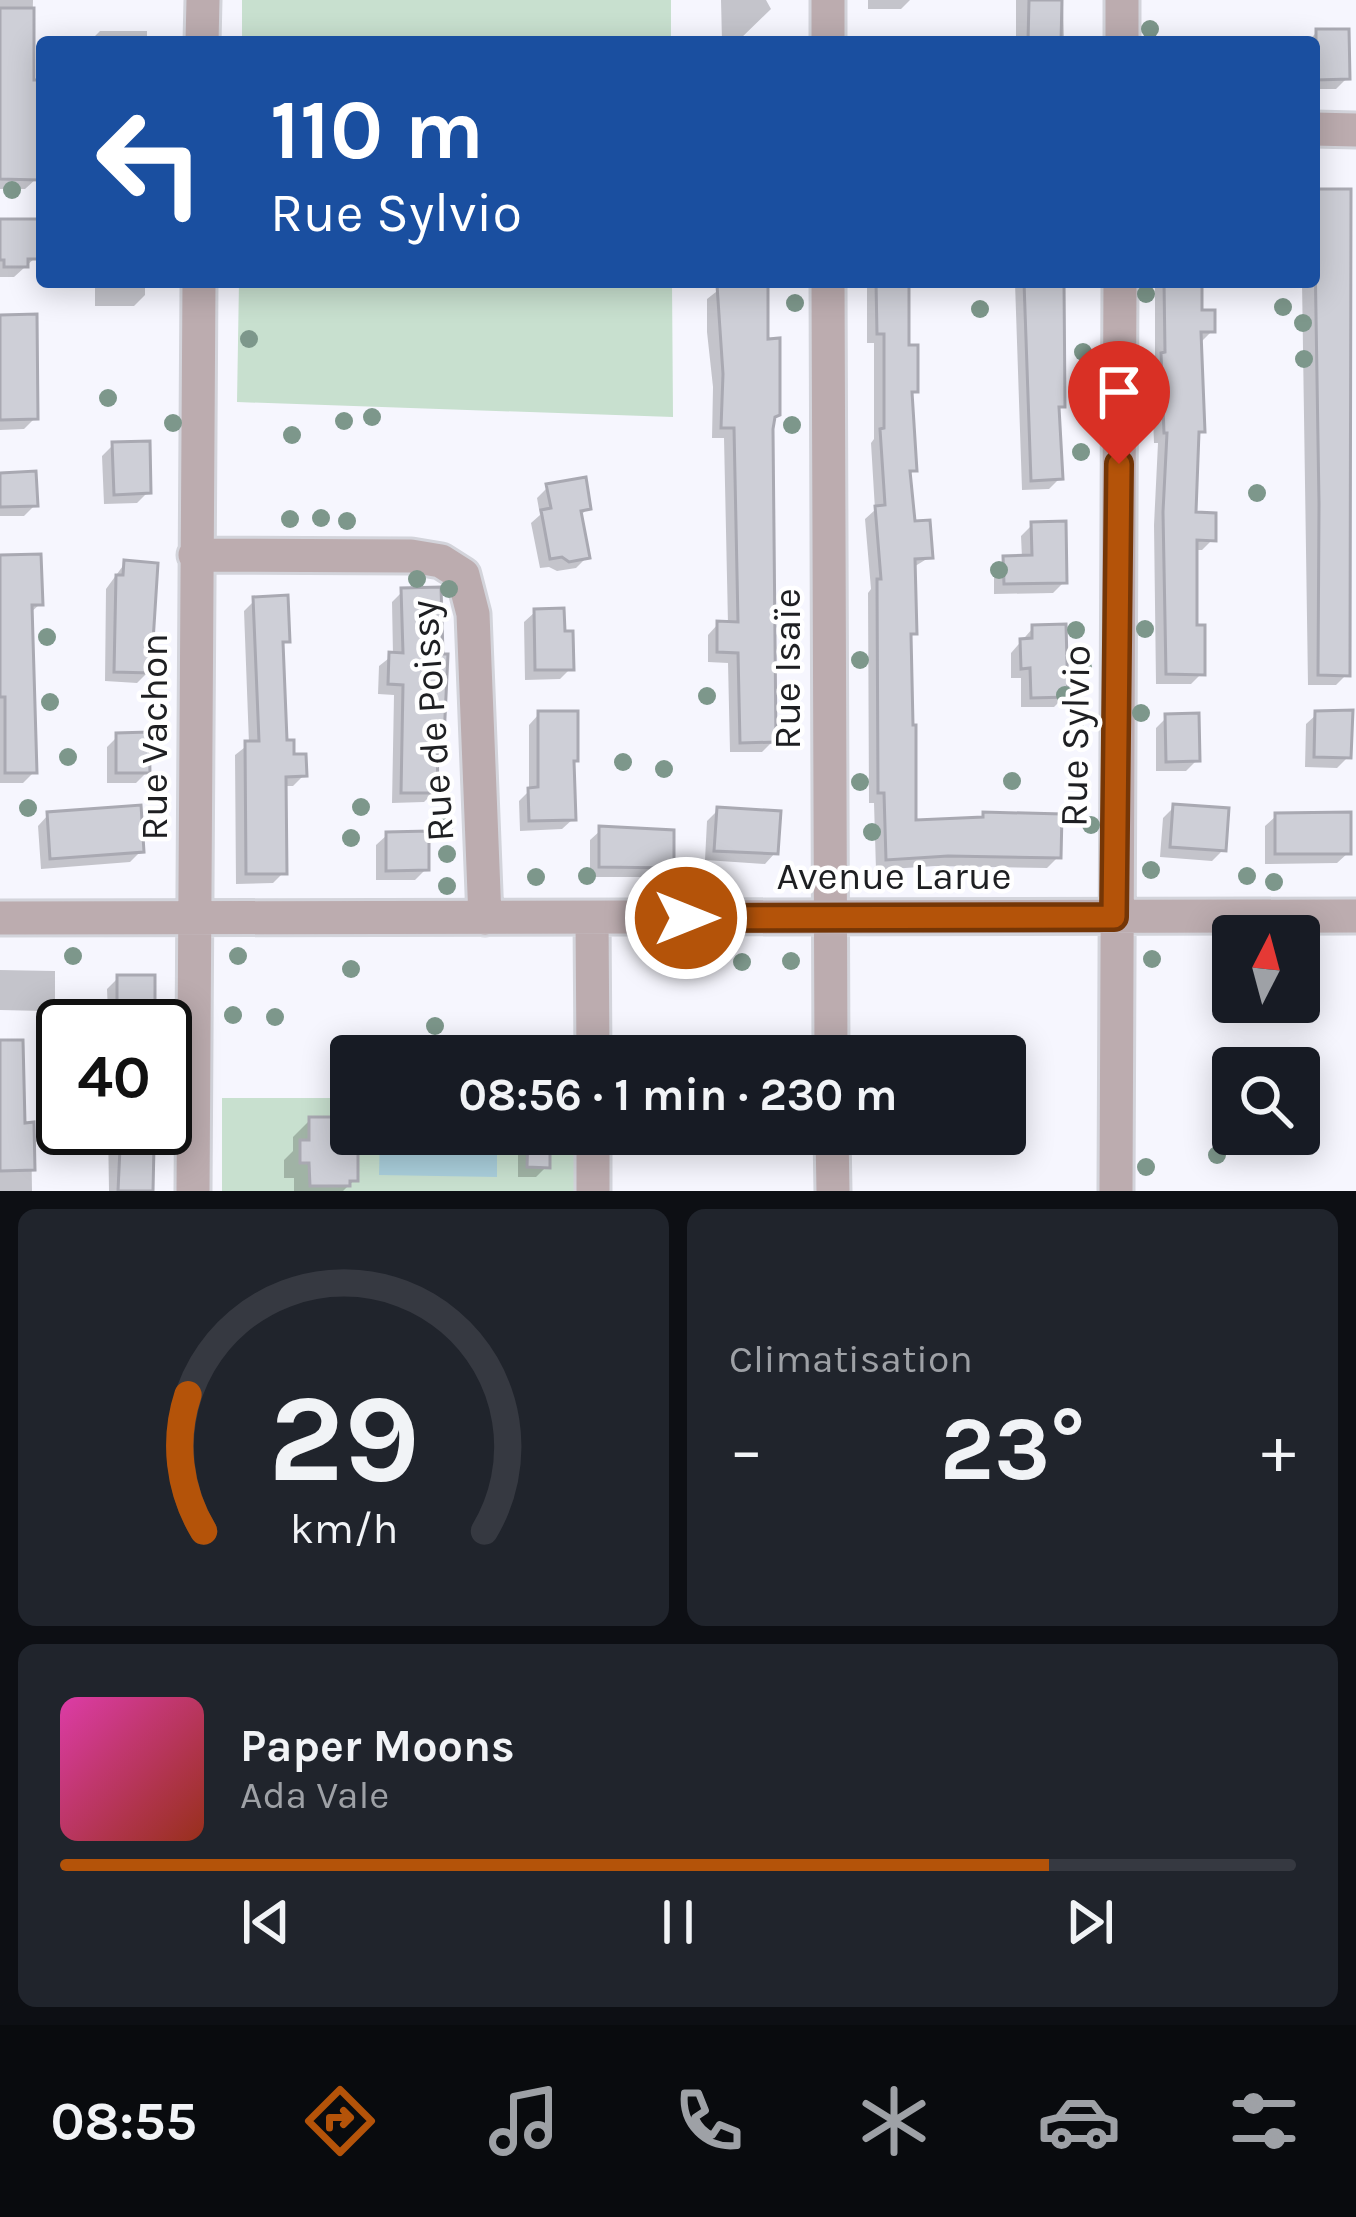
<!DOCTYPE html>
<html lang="fr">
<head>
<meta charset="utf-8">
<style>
	body { margin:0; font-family:Karla,sans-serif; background:#20242c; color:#f1f3f6; height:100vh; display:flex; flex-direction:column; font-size:45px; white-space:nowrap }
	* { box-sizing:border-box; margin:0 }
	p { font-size:39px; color:#9ea1a6 }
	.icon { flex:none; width:66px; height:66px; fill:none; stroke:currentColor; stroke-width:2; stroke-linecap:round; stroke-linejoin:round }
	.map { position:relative; height:1191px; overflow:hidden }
	.drawer { display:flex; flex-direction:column; gap:18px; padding:18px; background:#0d0f14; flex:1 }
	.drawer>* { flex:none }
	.guide { position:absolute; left:36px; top:36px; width:1284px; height:252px; border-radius:12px; box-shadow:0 6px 30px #0003; background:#1a4fa0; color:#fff; overflow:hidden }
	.needle { width:78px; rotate:6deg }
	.buttons { position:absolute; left:1212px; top:915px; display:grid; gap:24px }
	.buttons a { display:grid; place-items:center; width:108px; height:108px; border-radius:12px; background:#171b24; box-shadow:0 6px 30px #0003; font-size:60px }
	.speed { position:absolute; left:36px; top:999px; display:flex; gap:24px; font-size:60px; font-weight:700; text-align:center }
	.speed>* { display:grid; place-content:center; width:156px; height:156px; border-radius:50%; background:#171b24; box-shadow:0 6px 30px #0003; line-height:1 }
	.speed .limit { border:6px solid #111; border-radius:18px; background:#fff; color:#111 }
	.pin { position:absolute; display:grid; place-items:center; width:102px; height:102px; color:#fff; margin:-123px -51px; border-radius:50% 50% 50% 0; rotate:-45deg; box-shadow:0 0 12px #0007 }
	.pin .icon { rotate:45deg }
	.me { position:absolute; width:132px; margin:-66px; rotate:90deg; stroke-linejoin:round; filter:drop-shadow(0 0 9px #0008) }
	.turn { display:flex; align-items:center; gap:42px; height:252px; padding:0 36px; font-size:54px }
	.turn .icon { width:156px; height:156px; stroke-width:2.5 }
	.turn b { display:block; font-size:84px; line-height:102px }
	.big { font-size:90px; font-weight:700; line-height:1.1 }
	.drawer .widget { flex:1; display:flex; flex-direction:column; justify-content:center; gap:18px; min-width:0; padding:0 42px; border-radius:18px; background:#20242c }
	.drawer .dial { align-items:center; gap:0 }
	.dial svg { height:312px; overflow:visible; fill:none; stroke:#363941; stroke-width:7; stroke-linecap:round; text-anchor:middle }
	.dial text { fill:#f1f3f6; stroke:none }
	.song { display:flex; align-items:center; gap:36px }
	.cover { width:144px; height:144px; border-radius:18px; background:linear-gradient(135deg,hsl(320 70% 55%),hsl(10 70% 35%)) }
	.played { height:12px; border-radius:6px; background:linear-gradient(90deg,#b45309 80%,#363941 80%) }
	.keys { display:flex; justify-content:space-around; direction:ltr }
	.heat { display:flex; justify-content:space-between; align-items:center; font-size:66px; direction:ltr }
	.drawer .tiles { flex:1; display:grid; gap:18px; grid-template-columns:1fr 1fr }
	.widget:last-child { grid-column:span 2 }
	.trip { position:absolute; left:330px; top:1035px; width:696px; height:120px; border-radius:12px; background:#171b24; box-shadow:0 6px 30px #0003; font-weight:700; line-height:120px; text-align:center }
	.dock { display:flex; height:192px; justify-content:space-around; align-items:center; background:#090b0e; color:#9ea1a6 }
	.dock .icon { width:84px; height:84px }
	.dock .active { color:#b45309 }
	.dock b { font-size:54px; color:#f1f3f6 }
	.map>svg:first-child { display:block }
	.green { fill:#c8e0cf }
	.water { fill:#aacfdc }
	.shadow { fill:#0003 }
	.building { fill:#cecfd7; stroke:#a9a9b2; stroke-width:3 }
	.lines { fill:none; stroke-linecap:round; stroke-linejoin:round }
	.minor-casing { stroke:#d3d4db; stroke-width:39 }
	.minor { stroke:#bcacaf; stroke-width:33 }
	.tree { fill:#7d978b }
	.route-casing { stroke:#753606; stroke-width:30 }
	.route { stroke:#b45309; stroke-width:21 }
	.labels { text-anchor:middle; stroke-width:9; stroke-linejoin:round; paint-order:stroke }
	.street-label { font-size:39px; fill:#1e1f22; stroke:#fff }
</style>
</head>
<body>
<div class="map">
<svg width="1356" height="1191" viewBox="0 0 1356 1191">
	<rect width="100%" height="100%" fill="#f6f6fe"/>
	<!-- green -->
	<path class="green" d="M242 0H671V42H242Z
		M239 282H672L673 417 237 402Z
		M222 1098H351V1134H574V1191H222Z"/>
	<!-- water -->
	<path class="water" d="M380 1134H497V1177L379 1175Z"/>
	<!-- shadow -->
	<path class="shadow" d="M0 0H33L31 83 36 179 25 189H0Z
		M721 0H766L771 9 737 42H722Z
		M868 0H910L901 9H868Z
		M1016 0H1063L1064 42H1016Z
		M100 31H147V42H89Z
		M1317 32 1347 78 1336 89H1314V42H1307Z
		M1168 37H1200V42H1162Z
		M1314 192H1348L1347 674 1336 685H1308L1302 282H1314Z
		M0 222 35 258 14 277H0Z
		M95 282H145V295L134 306H95Z
		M721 282H766L765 342 772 419 773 741 762 752H730L728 663 708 662V635L718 624H728L724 438H712L713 387 707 332V299L721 288Z
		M867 282H906V348L915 390 910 395 914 470 908 476 912 524 930 557 912 568 914 633 908 639 913 823 979 820 984 815 1058 857 1047 868 935 866 876 870 874 803H869L868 593 871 589 865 519 875 510 871 443 874 439V343H867Z
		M1060 282 1062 406 1056 412 1060 478 1049 489 1022 490 1015 283Z
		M1155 282H1199V313L1212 331 1201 342 1202 431 1195 437 1193 515 1213 539 1202 550H1194V628L1202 673 1191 684H1156L1154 525 1158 443H1154L1151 366 1155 362Z
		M0 318 35 418 24 429 0 430Z
		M113 445 148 492 137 503 104 504 102 456Z
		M0 476 35 505 24 516H0Z
		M548 487 588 508 579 517 587 557 576 568 557 571 549 567 540 568 531 523 540 515 537 498Z
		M1032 525 1064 582 1053 593 994 594V570L1005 559 1022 558 1021 536Z
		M0 558 40 604 29 614 34 772 23 783H0Z
		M125 563 148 672 137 683 105 681 106 589Z
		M403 591 441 736 434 743 435 791 424 802 392 803 394 695 378 694 379 666 393 655 392 602Z
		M255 600 287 640 281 647 284 743 304 775 293 786H283L284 872 273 883 236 884 235 755 249 744 244 611Z
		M535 612 571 668 560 679 525 680 524 622Z
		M1033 628 1065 696 1054 707H1021V678H1011V653Z
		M539 714 571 764 573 819 562 829 520 831 519 801 529 791V725Z
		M1317 714 1348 757 1337 768 1305 767 1306 724Z
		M1167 717 1197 760 1186 771H1156V728Z
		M118 736 147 772 136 783H107V747Z
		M1174 807 1223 850 1212 861 1160 857 1163 818Z
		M718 810 775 853 765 864 705 860 707 821Z
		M48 815 141 851 130 862 41 869 38 826Z
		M1276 816 1348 853 1337 863 1265 864V826Z
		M601 830 671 866 660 877H590V840Z
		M387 835 426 869 415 880H376V845Z
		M0 970 55 971V1000L44 1011 0 1010Z
		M118 978 152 1003 141 1014 108 1013 107 989Z
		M0 1043 22 1126H31L32 1191H0Z
		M310 1120 355 1134V1179L343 1191H294V1178H284V1160L293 1151V1137Z
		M108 1128H151L150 1191H109Z
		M528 1134H547V1166L536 1177H518V1144Z"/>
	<!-- building -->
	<path class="building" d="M1029 0H1062L1061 42H1028Z
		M0 8H34V80H40L39 180 0 179Z
		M1316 29H1349L1350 79 1316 80Z
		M1314 189H1351L1350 676 1318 675 1319 504Z
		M0 219H38V259H28V267H4V260H0Z
		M876 282H909V345H918V392H912L917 471H910L915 521 930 520 933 558 915 559 917 634H911L913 725H916V820L983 817V812L1062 814 1061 858 948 856 886 860 884 793H878L877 579H881L875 506 885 505 880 429 884 428V334H877Z
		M1024 282H1064L1065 407H1059L1063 479 1031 481Z
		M1164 282H1202V310H1215V332H1201L1205 432H1199L1196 512 1216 513V541L1197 540V625H1205V675L1166 674 1163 512 1167 433H1164L1161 353 1165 352Z
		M717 285 768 286V339L780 338V415L775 417 773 429 776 742 740 743 738 653 717 652V621L738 622 734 428H721L723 374Z
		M37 314 38 419 0 420V315Z
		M150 441 151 493 114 495 112 442Z
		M36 471 38 506 0 507V473Z
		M586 477 591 509 581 511 590 558 569 562 562 557 550 559 541 510 551 508 546 484Z
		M1066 521 1067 583 1004 584 1003 556 1032 555 1031 522Z
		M41 554 43 605H32L37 773H5V697H0V555Z
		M124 560 158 563 151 673 114 672 116 575H123Z
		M441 587 443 654H448L444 738H437L438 793H401L403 685 388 684 389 652 403 653 401 588Z
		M288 595 290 642H283L287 740H294V754H306L307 776 286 777 287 874H246L245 741H259L253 597Z
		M564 608 565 631H573L574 670H535L534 609Z
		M1066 624 1068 697 1031 698 1030 668 1021 669 1020 639 1032 638V625Z
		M1353 710 1351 758 1314 757 1315 711Z
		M538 711H578V761H574L576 820 529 821 528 788 538 787Z
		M1199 713 1200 761 1166 762 1165 714Z
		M149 732 150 773H116V733Z
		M1173 804 1229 808 1226 851 1170 847Z
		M141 805 144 852 50 859 47 812Z
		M717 807 781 811 778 854 714 851Z
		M1351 812V854H1275V813Z
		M599 826 674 830V868L599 867Z
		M429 831V870L386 871V832Z
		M117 975H155V1004L117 1003Z
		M0 1040H23L25 1123 34 1122 35 1170 0 1171Z
		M309 1117H350L351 1134H358V1181H350V1186H310L309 1163H300V1140H309Z
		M115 1128H172V1144L154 1146 153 1191H118L120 1148H116Z
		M528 1134H550V1168L527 1167Z"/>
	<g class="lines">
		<defs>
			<path id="minor" d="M1122 0V42
				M202 42 203 0
				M828 42V0
				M1314 129 1356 130
				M828 282 831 1056
				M195 555 411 556 441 561 463 575 473 614 485 918
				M0 918 1356 916
				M592 918 593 1056
				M593 1134V1191
				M832 1134 833 1191
				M193 1191 199 282
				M1116 1191 1120 282"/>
		</defs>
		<!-- minor casing -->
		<use href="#minor" class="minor-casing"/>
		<!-- minor -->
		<use href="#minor" class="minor"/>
	</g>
	<!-- trees -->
	<g class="tree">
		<circle cx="1150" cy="29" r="9"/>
		<circle cx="12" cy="190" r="9"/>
		<circle cx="1146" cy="294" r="9"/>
		<circle cx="795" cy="303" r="9"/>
		<circle cx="1283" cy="307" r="9"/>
		<circle cx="980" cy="309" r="9"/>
		<circle cx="1303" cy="323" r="9"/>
		<circle cx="249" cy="339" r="9"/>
		<circle cx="1083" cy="352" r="9"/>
		<circle cx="1304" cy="359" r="9"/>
		<circle cx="1141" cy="366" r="9"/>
		<circle cx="108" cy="398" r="9"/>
		<circle cx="372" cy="417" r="9"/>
		<circle cx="344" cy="421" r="9"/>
		<circle cx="173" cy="423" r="9"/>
		<circle cx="792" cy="425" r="9"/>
		<circle cx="292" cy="435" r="9"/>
		<circle cx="1081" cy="452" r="9"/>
		<circle cx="1257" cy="493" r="9"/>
		<circle cx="321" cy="518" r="9"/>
		<circle cx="290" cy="519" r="9"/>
		<circle cx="347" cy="521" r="9"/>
		<circle cx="999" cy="570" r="9"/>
		<circle cx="417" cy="579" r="9"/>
		<circle cx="449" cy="589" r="9"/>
		<circle cx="1145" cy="629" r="9"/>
		<circle cx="1076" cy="630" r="9"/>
		<circle cx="47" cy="637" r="9"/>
		<circle cx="860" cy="660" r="9"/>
		<circle cx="1083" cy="668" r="9"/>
		<circle cx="1065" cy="695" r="9"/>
		<circle cx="707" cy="696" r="9"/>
		<circle cx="50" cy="702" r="9"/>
		<circle cx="1141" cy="713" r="9"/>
		<circle cx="1075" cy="728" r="9"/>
		<circle cx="68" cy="757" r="9"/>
		<circle cx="623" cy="762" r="9"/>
		<circle cx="664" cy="769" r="9"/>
		<circle cx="1012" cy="781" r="9"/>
		<circle cx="860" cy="782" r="9"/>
		<circle cx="361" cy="807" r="9"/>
		<circle cx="28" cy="808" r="9"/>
		<circle cx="445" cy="824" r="9"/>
		<circle cx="1091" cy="825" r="9"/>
		<circle cx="872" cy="832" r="9"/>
		<circle cx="351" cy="838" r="9"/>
		<circle cx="447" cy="854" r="9"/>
		<circle cx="1151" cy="870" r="9"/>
		<circle cx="587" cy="876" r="9"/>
		<circle cx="1247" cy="876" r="9"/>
		<circle cx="536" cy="877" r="9"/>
		<circle cx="1274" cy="882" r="9"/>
		<circle cx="447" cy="886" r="9"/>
		<circle cx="73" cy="956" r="9"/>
		<circle cx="238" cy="956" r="9"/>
		<circle cx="1152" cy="959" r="9"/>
		<circle cx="791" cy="961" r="9"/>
		<circle cx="742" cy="962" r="9"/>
		<circle cx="351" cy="969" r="9"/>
		<circle cx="233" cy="1015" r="9"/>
		<circle cx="275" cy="1017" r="9"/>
		<circle cx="435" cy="1026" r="9"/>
		<circle cx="1217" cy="1155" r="9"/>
		<circle cx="1146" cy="1167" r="9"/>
	</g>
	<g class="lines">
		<defs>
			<path id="route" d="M686 918 1114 917 1119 464"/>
		</defs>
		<!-- route casing -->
		<use href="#route" class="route-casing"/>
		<!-- route -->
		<use href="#route" class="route"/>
	</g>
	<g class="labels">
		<!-- street labels -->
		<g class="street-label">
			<text transform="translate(786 669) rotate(-90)" y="14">Rue Isaïe</text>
			<text transform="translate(431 721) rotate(-94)" y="14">Rue de Poissy</text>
			<text transform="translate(1074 736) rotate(-89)" y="14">Rue Sylvio</text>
			<text transform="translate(153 737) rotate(-90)" y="14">Rue Vachon</text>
			<text x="894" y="889">Avenue Larue</text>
		</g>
	</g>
</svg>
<div class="buttons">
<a><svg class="needle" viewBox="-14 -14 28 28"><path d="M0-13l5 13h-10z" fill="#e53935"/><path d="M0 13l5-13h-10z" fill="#9ea1a6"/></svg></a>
<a><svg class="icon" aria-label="search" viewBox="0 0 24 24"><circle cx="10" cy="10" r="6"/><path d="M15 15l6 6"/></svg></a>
</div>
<div class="speed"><div class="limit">40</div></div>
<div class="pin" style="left:1119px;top:464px;background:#d93025"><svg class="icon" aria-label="arrive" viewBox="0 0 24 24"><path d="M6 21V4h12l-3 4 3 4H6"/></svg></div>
<svg class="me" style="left:686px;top:918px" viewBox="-20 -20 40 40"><circle r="17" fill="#b45309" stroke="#fff" stroke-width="3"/><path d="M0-11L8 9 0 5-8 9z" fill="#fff"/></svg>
<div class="trip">08:56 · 1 min · 230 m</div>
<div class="guide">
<div class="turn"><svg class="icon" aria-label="left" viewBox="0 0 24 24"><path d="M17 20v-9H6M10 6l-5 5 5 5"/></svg><div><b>110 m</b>Rue Sylvio</div></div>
</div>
</div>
<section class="drawer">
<div class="tiles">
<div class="widget dial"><svg viewBox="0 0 100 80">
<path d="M14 69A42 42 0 1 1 86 69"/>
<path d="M14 69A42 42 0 0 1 10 34" stroke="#b45309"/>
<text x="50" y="56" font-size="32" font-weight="700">29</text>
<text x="50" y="72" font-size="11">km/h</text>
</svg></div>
<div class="widget"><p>Climatisation</p>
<div class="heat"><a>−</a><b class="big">23°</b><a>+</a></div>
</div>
<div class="widget">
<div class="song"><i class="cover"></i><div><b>Paper Moons</b><p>Ada Vale</p></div></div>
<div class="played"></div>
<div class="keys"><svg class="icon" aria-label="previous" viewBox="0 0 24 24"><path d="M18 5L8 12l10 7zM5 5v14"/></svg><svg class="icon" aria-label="pause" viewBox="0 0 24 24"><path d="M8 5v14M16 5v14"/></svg><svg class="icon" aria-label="next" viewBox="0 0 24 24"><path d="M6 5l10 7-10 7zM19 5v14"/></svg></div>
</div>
</div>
</section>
<nav class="dock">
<b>08:55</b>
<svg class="icon active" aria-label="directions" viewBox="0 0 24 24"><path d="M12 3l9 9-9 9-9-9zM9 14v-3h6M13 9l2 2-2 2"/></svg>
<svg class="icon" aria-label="music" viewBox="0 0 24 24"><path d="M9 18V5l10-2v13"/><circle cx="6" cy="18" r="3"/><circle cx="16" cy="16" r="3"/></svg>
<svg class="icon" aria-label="phone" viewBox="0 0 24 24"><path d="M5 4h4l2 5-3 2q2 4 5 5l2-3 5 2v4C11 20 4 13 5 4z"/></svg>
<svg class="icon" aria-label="climate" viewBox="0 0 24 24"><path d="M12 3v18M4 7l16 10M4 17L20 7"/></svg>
<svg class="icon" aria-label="car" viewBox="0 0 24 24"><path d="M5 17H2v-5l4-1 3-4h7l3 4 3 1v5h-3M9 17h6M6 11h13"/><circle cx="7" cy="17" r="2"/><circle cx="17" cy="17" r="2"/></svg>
<svg class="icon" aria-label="filters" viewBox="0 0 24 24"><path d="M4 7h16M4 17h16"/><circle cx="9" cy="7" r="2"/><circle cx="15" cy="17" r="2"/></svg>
</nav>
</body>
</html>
